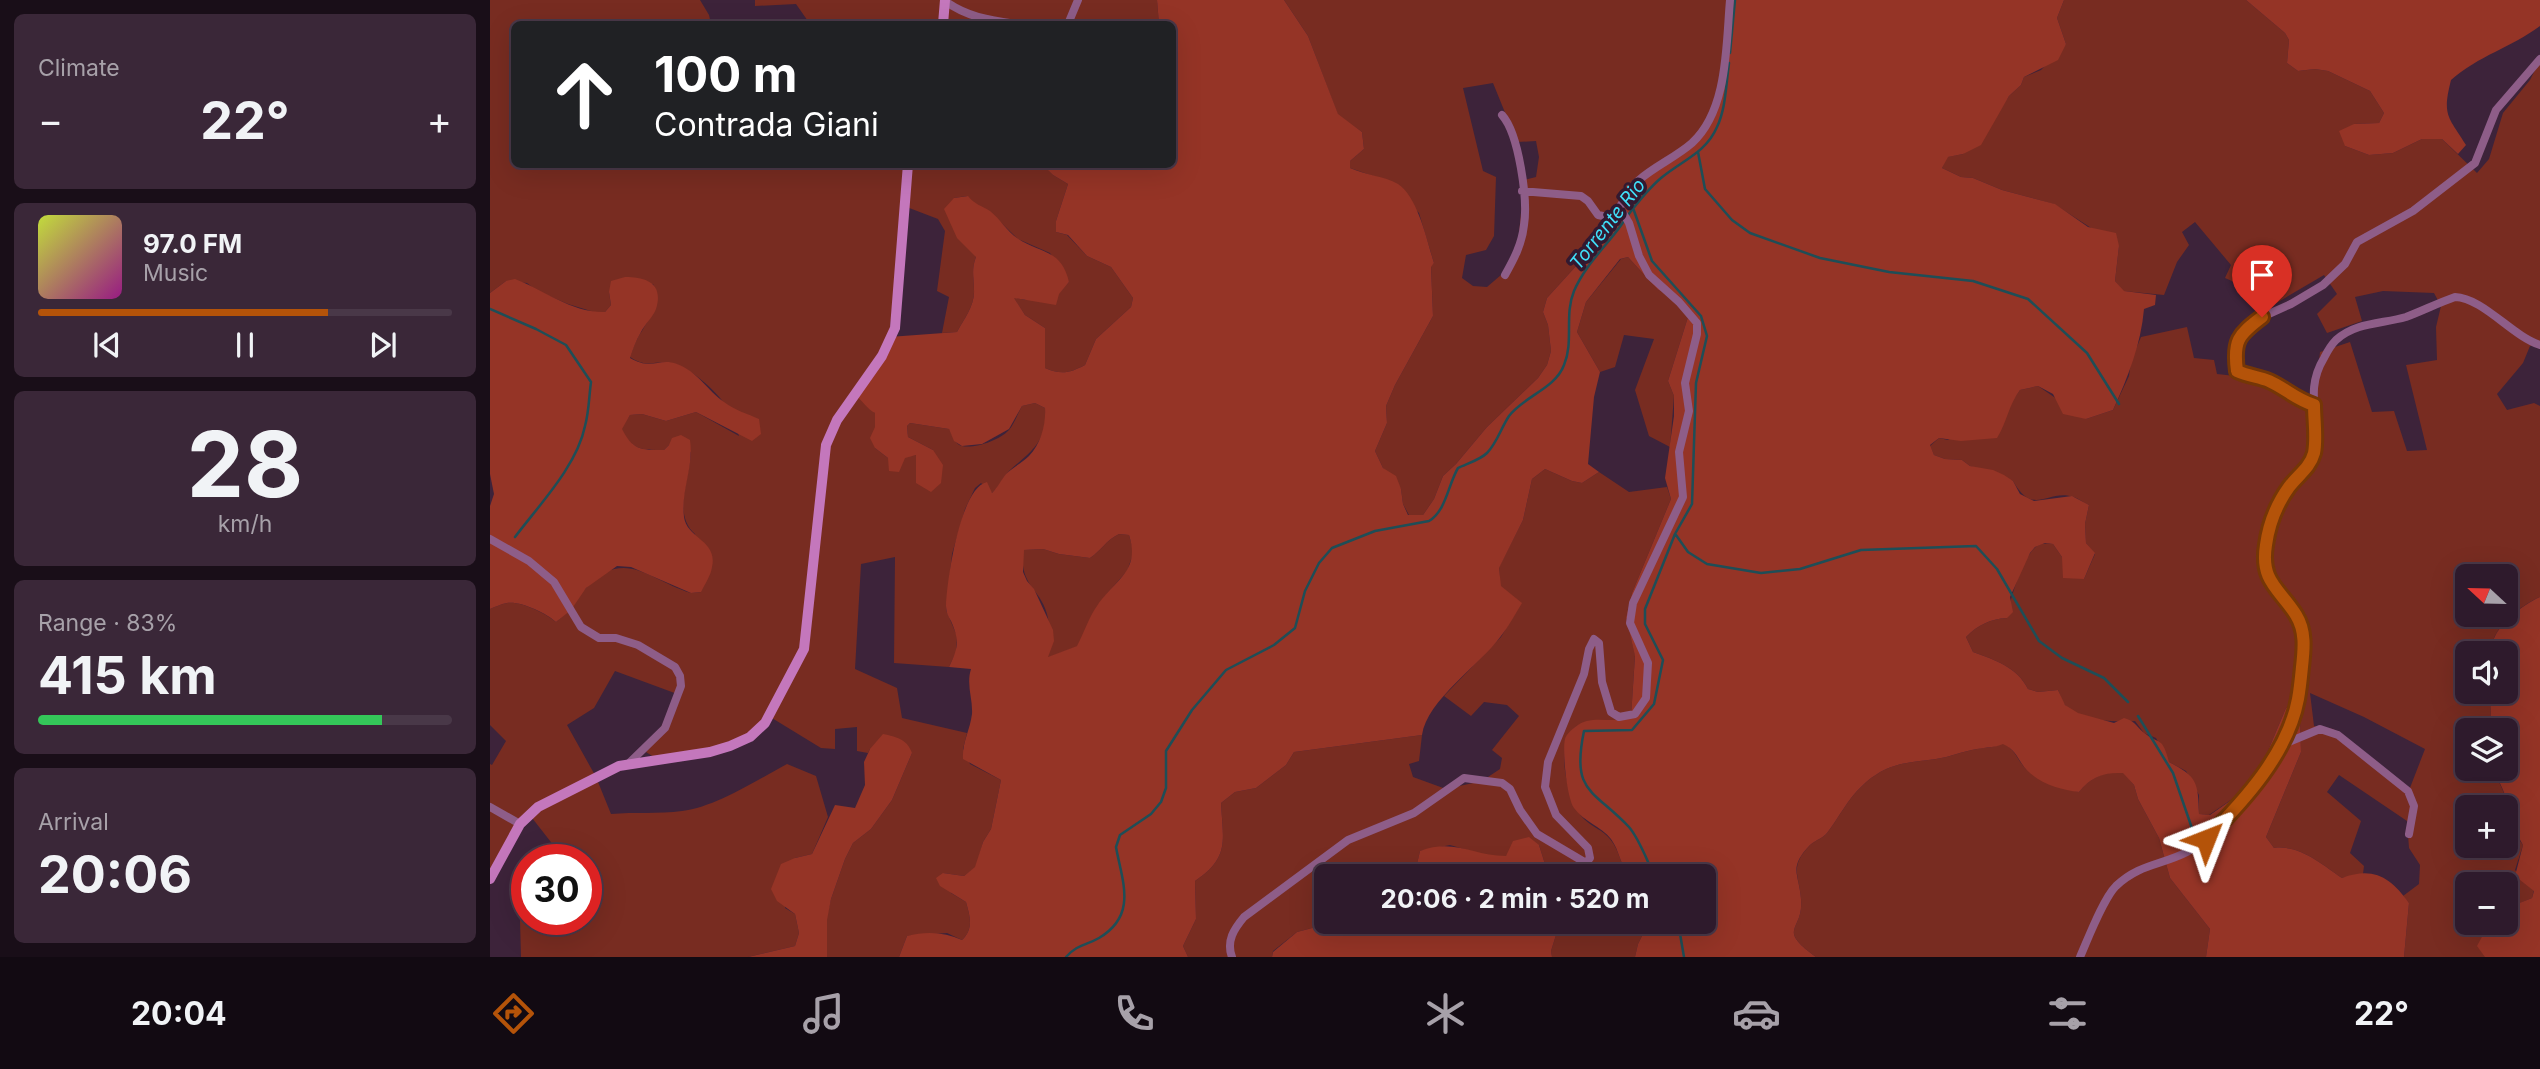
<!DOCTYPE html>
<html lang="en">
<head>
<meta charset="utf-8">
<style>
	body { margin:0; font-family:Inter,sans-serif; background:#3a2738; color:#f1f3f6; height:100vh; display:flex; flex-direction:column; font-size:26px; white-space:nowrap }
	* { box-sizing:border-box; margin:0 }
	p { font-size:23px; color:#a7a1a9 }
	.icon { flex:none; width:38px; height:38px; fill:none; stroke:currentColor; stroke-width:2; stroke-linecap:round; stroke-linejoin:round }
	.map { position:relative; flex:1; overflow:hidden }
	.panel { display:flex; flex-direction:column; gap:14px; padding:14px; background:#190e18; width:490px }
	.panel>* { flex:none }
	.hud { position:absolute; left:21px; top:21px; width:665px; height:147px; border-radius:10px; box-shadow:0 7px 28px #0002,0 0 0 2px #493848; background:#202124; color:#fff; overflow:hidden }
	.needle { width:46px; rotate:292deg }
	.fabs { position:absolute; left:1965px; top:564px; display:grid; gap:14px }
	.fabs a { display:grid; place-items:center; width:63px; height:63px; border-radius:10px; background:#2e1a2c; box-shadow:0 7px 28px #0002,0 0 0 2px #493848; font-size:35px }
	.speed { position:absolute; left:21px; top:844px; display:flex; gap:14px; font-size:35px; font-weight:700; text-align:center }
	.speed>* { display:grid; place-content:center; width:91px; height:91px; border-radius:50%; background:#2e1a2c; box-shadow:0 7px 28px #0002,0 0 0 2px #493848; line-height:1 }
	.speed .limit { border:10px solid #d22; background:#fff; color:#111 }
	.pin { position:absolute; display:grid; place-items:center; width:60px; height:60px; color:#fff; margin:-72px -30px; border-radius:50% 50% 50% 0; rotate:-45deg; box-shadow:0 0 7px #0007 }
	.pin .icon { rotate:45deg }
	.me { position:absolute; width:77px; margin:-38px; rotate:45deg; stroke-linejoin:round; filter:drop-shadow(0 0 5px #0008) }
	.turn { display:flex; align-items:center; gap:24px; height:147px; padding:0 28px; font-size:32px }
	.turn .icon { width:91px; height:91px; stroke-width:2.5 }
	.turn b { display:block; font-size:49px; line-height:60px }
	.big { font-size:52px; font-weight:700; line-height:1.1 }
	.panel .widget { flex:1; display:flex; flex-direction:column; justify-content:center; gap:10px; min-width:0; padding:0 24px; border-radius:10px; background:#3a2738 }
	.panel .dial { align-items:center; gap:0 }
	.dial b { font-size:91px; line-height:1 }
	.song { display:flex; align-items:center; gap:21px }
	.cover { width:84px; height:84px; border-radius:10px; background:linear-gradient(135deg,hsl(70 70% 55%),hsl(310 70% 35%)) }
	.played { height:7px; border-radius:4px; background:linear-gradient(90deg,#b45309 70%,#493848 70%) }
	.keys { display:flex; justify-content:space-around; direction:ltr }
	.heat { display:flex; justify-content:space-between; align-items:center; font-size:38px; direction:ltr }
	.charge { height:10px; border-radius:5px; background:linear-gradient(90deg,#34c759 83%,#493848 0) }
	.trip { position:absolute; left:824px; top:864px; width:402px; height:70px; border-radius:10px; background:#2e1a2c; box-shadow:0 7px 28px #0002,0 0 0 2px #493848; font-weight:700; line-height:70px; text-align:center }
	.dock { display:flex; height:112px; justify-content:space-around; align-items:center; background:#120a12; color:#a7a1a9 }
	.dock .icon { width:49px; height:49px }
	.dock .active { color:#b45309 }
	.dock b { font-size:32px; color:#f1f3f6 }
	main { display:flex; flex:1; min-height:0 }
	.map>svg:first-child { display:block }
	.green { fill:#782c21; fill-rule:evenodd }
	.forest { fill:#953426; fill-rule:evenodd }
	.lines { fill:none; stroke-linecap:round; stroke-linejoin:round }
	.stream { stroke:#1e4e57; stroke-width:2.5 }
	.street { stroke:#8e5d88; stroke-width:8 }
	.secondary { stroke:#c477bc; stroke-width:10 }
	.route-casing { stroke:#753606; stroke-width:18 }
	.route { stroke:#b45309; stroke-width:12 }
	.labels { text-anchor:middle; stroke-width:7; stroke-linejoin:round; paint-order:stroke }
	.water-label { font-size:19px; font-style:italic; fill:#40dff9; stroke:#321930 }
</style>
</head>
<body>
<main>
<section class="panel">
<div class="widget"><p>Climate</p>
<div class="heat"><a>−</a><b class="big">22°</b><a>+</a></div>
</div>
<div class="widget">
<div class="song"><i class="cover"></i><div><b>97.0 FM</b><p>Music</p></div></div>
<div class="played"></div>
<div class="keys"><svg class="icon" aria-label="previous" viewBox="0 0 24 24"><path d="M18 5L8 12l10 7zM5 5v14"/></svg><svg class="icon" aria-label="pause" viewBox="0 0 24 24"><path d="M8 5v14M16 5v14"/></svg><svg class="icon" aria-label="next" viewBox="0 0 24 24"><path d="M6 5l10 7-10 7zM19 5v14"/></svg></div>
</div>
<div class="widget dial"><b>28</b><p>km/h</p></div>
<div class="widget"><p>Range · 83%</p><b class="big">415 km</b><div class="charge"></div></div>
<div class="widget"><p>Arrival</p><b class="big">20:06</b></div>
</section>
<div class="map">
<svg width="2050" height="957" viewBox="0 0 2050 957">
	<rect width="100%" height="100%" fill="#3d233a"/>
	<!-- green -->
	<path class="green" d="M0 0H210L219 15 221 24H24V164H553L563 175 578 184 566 221V232L577 235 597 256 621 267 643 298 641 307 606 339 595 365C580 373 571 375 555 368V328L535 315 523 297 535 300 569 293 579 282 560 253 528 239 499 211 485 205 477 196 464 198 486 257C481 270 484 277 484 290 485 305 474 319 467 332L452 333 459 297 447 291 455 231 448 219 414 206 399 337 376 403 385 413V448L398 458 426 455 427 483 443 450 418 437 417 426 420 423 459 429C463 435 464 444 472 446 485 449 510 440 519 430 524 424 528 413 532 406L545 403 555 408C558 442 541 451 519 471 512 478 509 487 502 493L491 483 485 488 475 509 462 554 456 610 467 636 466 652 459 667 404 663 405 557 371 564 365 669 407 688 412 718 477 733 473 749 480 764 511 780 501 829 493 842 486 867 474 876 453 873 461 893 476 902C480 917 484 928 472 940L457 933 417 936 409 957H337L336 920 341 899 355 859 363 843 381 829 402 800 422 753 380 749 378 753 367 751V727L345 729V749L331 748 277 715 247 744 167 759 156 752 190 695 125 671 104 708 77 725 106 777 121 814C144 812 169 814 192 811 226 807 267 780 297 764L326 776 338 817 322 854 305 858 295 908 305 914 309 933 305 946 258 957H31L30 920 37 913V919H96V859H70L71 855 39 814 0 876V764L2 765 16 741 0 725V609C5 607 11 604 17 603 31 601 55 613 66 622 82 609 83 602 95 589 134 546 159 580 201 593L211 592 205 534C182 514 200 477 201 452L179 445 174 450C150 450 143 450 131 429L140 415 152 414 176 421 206 412 249 436C245 426 241 415 236 406 228 392 197 365 181 363 164 360 158 369 140 357 143 349 146 339 152 331 162 313 173 305 163 284L119 292 121 305 115 312H104L78 304 47 291 37 283 16 281 0 293Z
		M265 0H667L669 24H320L306 4 265 6Z
		M794 0H1238L1230 77 1217 128 1150 186 1138 199 1107 243 1057 298 1053 312 1058 325 1061 351 1057 365 1048 378 997 427 966 464 953 476 944 499 933 515H919L913 504 911 489 893 468 885 451 897 423 896 406 905 385 943 316 941 266 944 263 929 213 895 180 860 168V161L874 149 872 132 848 115 818 36ZM1003 83 1027 142 1046 141 1049 157 1046 177 1034 180 1028 245 1018 269 997 287 983 286 972 278 976 255 996 250 1004 236 1006 177 993 171 973 88Z
		M1574 0H1756L1795 33 1799 40 1797 63 1808 71 1825 69 1838 71 1880 91 1894 113 1889 123 1864 124 1855 146 1879 155 1903 153 1932 139H1952L1987 173 1999 159 2013 113 2040 80 2050 60V345L2040 346 2033 363 2007 394 2017 410 2044 403 2050 406V597C2031 605 1998 630 2002 653H1978V691H2000C1999 706 2004 716 1997 730H1978V768H2002C2011 786 2022 805 2019 826L2033 845 2025 870 2044 890 2042 898 2023 906 2016 912V884H1978V922H2009L1995 957H1914L1919 903 1913 896 1929 884 1930 865 1919 848 1917 821 1849 775 1837 792 1871 821 1860 853 1874 866 1873 874 1852 878C1833 865 1809 844 1784 848L1776 837 1811 752 1810 722 1805 707 1796 708 1764 784 1719 815 1709 814V795L1696 771 1679 762 1666 738 1654 733 1645 721C1627 723 1588 720 1575 705 1572 702 1570 694 1568 690L1548 692 1538 689C1527 667 1505 660 1483 652L1476 637C1488 625 1500 619 1517 618 1519 602 1533 555 1547 546 1552 543 1557 543 1563 544L1572 557 1594 579 1605 554 1596 543 1595 524 1599 505C1594 503 1589 499 1584 497 1557 488 1544 518 1523 481L1480 466 1472 460 1455 459 1444 455 1440 446 1449 438 1458 440 1524 398 1530 390 1548 386 1596 419 1623 410 1639 376 1641 361 1651 337 1697 327 1704 358 1724 360 1727 374 1782 380 1809 402H1825L1830 352 1860 342 1882 412 1904 411 1917 451 1937 450 1916 365 1947 360 1946 327 1951 306 1944 293 1893 291 1865 297 1872 321 1837 333 1827 314 1847 294 1834 275 1783 305 1758 288 1735 278 1741 265 1705 222 1692 232 1699 245 1687 262 1674 295 1633 291 1625 281 1629 246 1564 204 1512 190 1483 178 1471 177 1452 168 1457 157 1473 154 1510 110 1519 96 1531 85 1534 77 1551 70 1576 44 1567 18ZM1978 576H2016V614H1978ZM1820 693 1874 717 1935 749 1918 793 1872 751 1843 729 1824 726ZM1978 807H2016V845H1978Z
		M1138 257 1168 290 1191 300 1198 317 1178 381 1184 396 1180 447 1159 436 1145 390 1164 339 1134 335 1125 367 1110 372 1087 332 1096 302 1131 259Z
		M1055 469 1082 481 1092 483 1109 472 1139 492 1177 487 1181 499 1142 593 1136 617 1145 655 1141 718C1123 725 1099 715 1084 728 1064 744 1078 803 1094 819 1102 827 1113 830 1120 839 1130 850 1130 867 1141 877H1059L1049 845 1016 856H998L960 845 930 851 924 877H836V922H845L807 932 783 951 782 957H698L693 946 706 919 705 881C740 857 733 841 731 803L745 792 766 788 796 765 804 752 932 735 929 761 919 764 923 777 956 789 992 781 1010 769 1012 758 1002 750 1029 716 1017 705 994 702 981 716 954 696 1011 637 1031 603 1010 586 1009 567 1033 520 1042 479Z
		M629 534 639 535 642 546V557L637 571 614 597 588 646 557 658C557 645 560 630 558 618 552 588 529 588 533 550L553 549 569 554 600 558C612 550 615 541 629 534Z
		M1513 743C1526 750 1527 760 1536 769 1551 783 1570 787 1589 792 1601 777 1613 772 1633 772L1644 785 1648 799 1669 838 1680 878 1720 929 1716 957H1326C1285 927 1314 932 1311 899 1309 874 1299 867 1320 845 1326 840 1333 838 1337 833 1350 816 1357 800 1372 786 1396 763 1415 763 1446 759 1460 757 1473 751 1487 749 1497 747 1504 748 1513 743Z
		M1070 922H1159L1148 944 1145 957H1062L1061 951Z"/>
	<!-- forest -->
	<path class="forest" d="M667 0H794L818 36 848 114 872 132 874 149 860 161V168C875 175 894 176 908 184 928 197 937 241 944 263L941 267 943 316 905 385 896 406 897 423 885 451 893 468 906 476 911 489 913 504 918 515H933L944 499 953 476 966 464 997 427 1048 378 1057 365 1061 351 1058 325 1053 312 1057 298 1107 243 1138 199 1164 168 1198 142 1227 109 1238 0H1574L1567 18 1576 44 1568 60 1534 77 1531 85 1519 96 1491 145 1473 154 1458 157 1452 168 1471 177 1483 178 1512 190 1565 204 1598 227 1626 233 1629 246 1625 281 1634 291 1666 295 1665 305 1654 309C1651 344 1638 377 1623 410L1596 419 1573 414 1563 394 1548 386 1530 390C1519 404 1517 422 1507 438L1471 441 1449 438 1440 445 1444 455 1455 459 1472 460 1480 466 1503 470 1514 475 1523 481 1530 494 1544 501 1582 496 1599 505 1595 524 1596 543 1605 553 1594 579 1573 578 1572 557 1563 544 1555 543 1545 547 1540 553 1520 597 1523 612 1517 618C1500 619 1488 625 1476 637L1483 652C1505 660 1527 667 1538 689L1548 692 1568 690 1575 705 1588 713 1624 723 1634 718C1645 721 1645 725 1653 732 1670 746 1672 735 1679 762 1708 777 1708 783 1709 814L1720 815 1764 784 1796 708 1805 707 1810 722 1811 752 1776 837 1784 848C1809 844 1833 865 1852 878 1884 866 1901 878 1919 903L1914 957H1716L1720 929 1680 878 1669 838 1648 799 1644 785 1633 773C1613 772 1601 777 1589 792 1569 790 1544 782 1532 764 1526 755 1524 749 1513 744 1504 748 1497 747 1487 749 1473 751 1460 757 1446 759 1415 763 1396 763 1372 786 1357 800 1350 816 1337 833 1333 838 1326 840 1320 845 1298 868 1309 873 1311 899 1314 932 1285 927 1326 957H1145L1148 944 1159 922H1214V877H1141C1130 867 1130 851 1121 839 1111 826 1094 822 1084 808 1077 798 1072 752 1075 739 1076 735 1081 730 1085 727 1102 713 1122 725 1141 717L1145 656 1136 617 1142 593 1181 499 1175 478 1184 416V396L1178 381 1198 317 1191 300 1168 290 1138 257 1130 259 1096 302 1087 332 1110 372 1104 397 1098 464 1109 472 1092 483 1082 481 1055 469 1042 479 1033 520 1009 568 1011 586 1032 603C1025 614 1019 626 1011 636 990 665 937 700 932 735L804 752 796 765 766 788 745 792 731 803C733 841 740 857 705 881L706 919 693 946 698 957H409L417 936C436 931 455 932 472 940 484 928 480 917 476 902L450 886 446 878 453 873 474 876 485 867 493 842 501 829 511 780 473 759C472 743 480 730 482 714 483 699 476 685 481 669L459 667C468 648 470 641 461 621 458 616 456 612 456 606 457 580 470 488 497 482L502 493C508 487 511 480 516 474 523 467 532 463 539 456 551 444 556 424 555 408L545 403 532 406 519 429 492 444 472 446 464 441 459 429 420 423 417 426 418 437 443 450 453 465 451 483 441 492 426 483V455L415 458 409 472 399 471 398 458 385 448 380 438 385 427V413C377 409 372 400 364 394L399 337 467 332C474 319 485 305 484 290 484 277 481 270 486 257L467 238 454 209 464 198 478 196C485 205 491 205 500 211 510 219 517 231 527 238 550 254 571 248 579 282L569 294 566 305 524 298 535 315 555 328V368C571 375 580 373 595 365L606 339 641 307 643 298 621 267 597 256 578 235 566 232V221L578 184 563 175 553 165 682 164V24H669ZM629 534 639 535C651 572 624 580 607 606 599 617 594 633 587 646L558 657 564 641 563 630 544 589 537 581 533 572 534 550 553 549 569 554 600 558C612 550 615 541 629 534Z
		M1756 0H2050V26C2022 47 1988 56 1961 80 1952 116 1958 116 1976 145L1968 154 1952 139H1932L1903 153 1879 155 1855 146 1849 131 1864 124 1889 123 1894 113 1880 91 1838 71 1825 69 1808 71 1797 63 1799 40 1795 33Z
		M135 277C156 277 174 283 166 309 163 317 155 324 151 332 146 340 143 349 140 358 162 371 169 357 187 364 207 371 218 391 234 402 244 410 258 414 269 419L271 434 262 441 206 412 176 421 152 414 140 415 132 429C143 450 150 450 174 450L179 445 182 438 191 435 200 440C204 468 191 488 194 517 197 539 228 540 222 567 221 575 215 584 211 592L201 593 141 567 127 566 96 588 81 610 66 622C56 613 31 601 17 603 11 604 5 607 0 609V506L4 494 0 474V293L16 281 25 279C54 290 82 313 115 312L121 305 119 292 121 281Z
		M2050 597V957H1995L1987 946 1993 935H2003L2009 922H2016V912L2022 906 2042 898 2044 891 2025 876 2033 845 2029 838 2021 834C2019 826 2022 819 2020 811 2017 796 2009 781 2002 768H2016V730H1997C2004 716 1999 706 2000 691H2016V653H2002C1998 630 2032 605 2050 597Z
		M393 734C407 737 417 739 422 753L402 800 381 829 363 843 355 859 341 899 337 920V957H258L305 946 309 933 305 914 287 901 281 889 291 864 305 858 322 854 345 805 365 808 375 785 374 762 380 749Z
		M1039 837 1049 845 1059 877H924L930 851C964 838 983 856 1016 856L1023 841Z
		M845 922H1070L1061 951 1062 957H782L783 952 807 932Z"/>
	<g class="lines">
		<!-- stream -->
		<path class="stream" d="M1240 53 1245 0
			M1208 152 1215 189 1242 220 1260 233 1330 258 1399 272 1483 281 1538 299 1597 353 1629 404
			M1143 208 1162 261 1211 316 1217 336 1206 383 1202 504 1185 534 1155 609V624L1173 660 1164 704 1142 730 1094 731C1081 793 1103 789 1139 827 1150 840 1157 861 1165 877
			M1138 215C1148 202 1158 189 1171 178 1191 161 1216 153 1227 127 1236 108 1236 84 1239 63
			M0 309 46 329 76 345 101 382C99 396 99 412 95 426 87 466 49 505 25 537
			M1186 535 1198 552 1217 564 1271 573 1310 569 1371 550 1486 546 1507 569 1549 641 1572 658 1614 678 1638 702
			M1648 716 1683 773 1706 840
			M1188 922 1194 957
			M576 957C588 944 595 946 609 938 648 915 632 881 626 847L630 835 661 814 671 802 676 788V751L702 710 736 670 784 645 805 628 815 591 829 563 842 548 885 531 939 521C956 511 958 485 968 468 976 464 990 460 997 453 1007 443 1011 428 1019 416 1034 396 1065 389 1074 365 1084 342 1074 315 1084 291 1096 263 1118 245 1134 221"/>
		<!-- street -->
		<path class="street" d="M455 1C477 17 499 20 526 24
			M578 24 588 0
			M1012 115C1029 134 1038 200 1034 225 1032 244 1024 259 1015 275
			M1032 191 1091 196 1098 201 1108 215 1118 217C1134 208 1136 191 1149 180 1165 166 1186 157 1202 143 1238 110 1236 45 1240 0
			M1823 405C1805 399 1795 388 1779 381 1769 377 1758 376 1747 371L1744 351 1752 333 1758 327 1772 317 1801 304 1833 285 1855 264 1867 242 1923 211 1985 163 2006 110 2050 59
			M0 539 39 561 64 582 91 627 109 638H126L148 645 185 667 190 676 191 686 175 728 138 764
			M1789 746 1830 729 1848 735 1918 791 1924 806 1919 834
			M0 807 30 824
			M742 957C736 941 744 929 754 917L858 840 924 813 974 778 1012 783 1020 789 1030 810 1047 834 1096 863 1100 858 1098 848 1066 815 1055 787 1058 762 1094 674 1099 649 1104 639 1109 643 1112 682 1121 712 1129 717 1145 714 1156 698 1158 663 1140 623 1143 603 1193 497 1189 452 1199 411 1195 383 1207 334V323L1189 302 1159 275 1149 256 1139 223 1130 208
			M1590 957C1598 939 1613 899 1626 886 1649 864 1672 865 1697 852 1737 830 1769 784 1790 745 1806 713 1824 651 1807 617 1800 604 1784 594 1778 580 1768 551 1782 507 1801 485 1809 475 1818 468 1823 456 1834 421 1812 394 1834 358 1837 352 1841 345 1846 340 1866 322 1892 324 1916 317 1932 311 1948 303 1965 297 1993 298 2022 336 2050 345"/>
		<!-- secondary -->
		<path class="secondary" d="M453 24 455 0
			M0 879 30 824 48 807 129 766 220 752 240 746 260 737 275 723 314 649 336 445 347 420 392 356 405 328 418 164"/>
	</g>
	<g class="lines">
		<defs>
			<path id="route" d="M1716 839C1754 801 1798 753 1808 699 1810 688 1811 677 1812 667 1814 649 1816 631 1806 615 1790 589 1770 582 1776 545 1779 523 1786 505 1799 487 1808 475 1820 468 1824 453 1827 438 1824 421 1824 405 1805 399 1795 388 1779 381 1769 377 1758 376 1747 371 1743 341 1748 335 1772 317"/>
		</defs>
		<!-- route casing -->
		<use href="#route" class="route-casing"/>
		<!-- route -->
		<use href="#route" class="route"/>
	</g>
	<g class="labels">
		<!-- water labels -->
		<g class="water-label">
			<text transform="translate(1117 224) rotate(-52)" y="7">Torrente Rio</text>
		</g>
	</g>
</svg>
<div class="fabs">
<a><svg class="needle" viewBox="-14 -14 28 28"><path d="M0-13l5 13h-10z" fill="#e53935"/><path d="M0 13l5-13h-10z" fill="#a7a1a9"/></svg></a>
<a><svg class="icon" aria-label="sound" viewBox="0 0 24 24"><path d="M4 9h4l5-4v14l-5-4H4zM17 9q2 3 0 6"/></svg></a>
<a><svg class="icon" aria-label="layers" viewBox="0 0 24 24"><path d="M12 4l9 5-9 5-9-5zM3 14l9 5 9-5"/></svg></a>
<a>+</a>
<a>−</a>
</div>
<div class="speed"><div class="limit">30</div></div>
<div class="pin" style="left:1772px;top:317px;background:#d93025"><svg class="icon" aria-label="arrive" viewBox="0 0 24 24"><path d="M6 21V4h12l-3 4 3 4H6"/></svg></div>
<svg class="me" style="left:1716px;top:839px" viewBox="-20 -20 40 40"><path d="M0-17L14 15 0 8-14 15z" fill="#b45309" stroke="#fff" stroke-width="4"/></svg>
<div class="trip">20:06 · 2 min · 520 m</div>
<div class="hud">
<div class="turn"><svg class="icon" aria-label="ahead" viewBox="0 0 24 24"><path d="M12 20V5M6 11l6-6 6 6"/></svg><div><b>100 m</b>Contrada Giani</div></div>
</div>
</div>
</main>
<nav class="dock">
<b>20:04</b>
<svg class="icon active" aria-label="directions" viewBox="0 0 24 24"><path d="M12 3l9 9-9 9-9-9zM9 14v-3h6M13 9l2 2-2 2"/></svg>
<svg class="icon" aria-label="music" viewBox="0 0 24 24"><path d="M9 18V5l10-2v13"/><circle cx="6" cy="18" r="3"/><circle cx="16" cy="16" r="3"/></svg>
<svg class="icon" aria-label="phone" viewBox="0 0 24 24"><path d="M5 4h4l2 5-3 2q2 4 5 5l2-3 5 2v4C11 20 4 13 5 4z"/></svg>
<svg class="icon" aria-label="climate" viewBox="0 0 24 24"><path d="M12 3v18M4 7l16 10M4 17L20 7"/></svg>
<svg class="icon" aria-label="car" viewBox="0 0 24 24"><path d="M5 17H2v-5l4-1 3-4h7l3 4 3 1v5h-3M9 17h6M6 11h13"/><circle cx="7" cy="17" r="2"/><circle cx="17" cy="17" r="2"/></svg>
<svg class="icon" aria-label="filters" viewBox="0 0 24 24"><path d="M4 7h16M4 17h16"/><circle cx="9" cy="7" r="2"/><circle cx="15" cy="17" r="2"/></svg>
<b>22°</b>
</nav>
</body>
</html>
